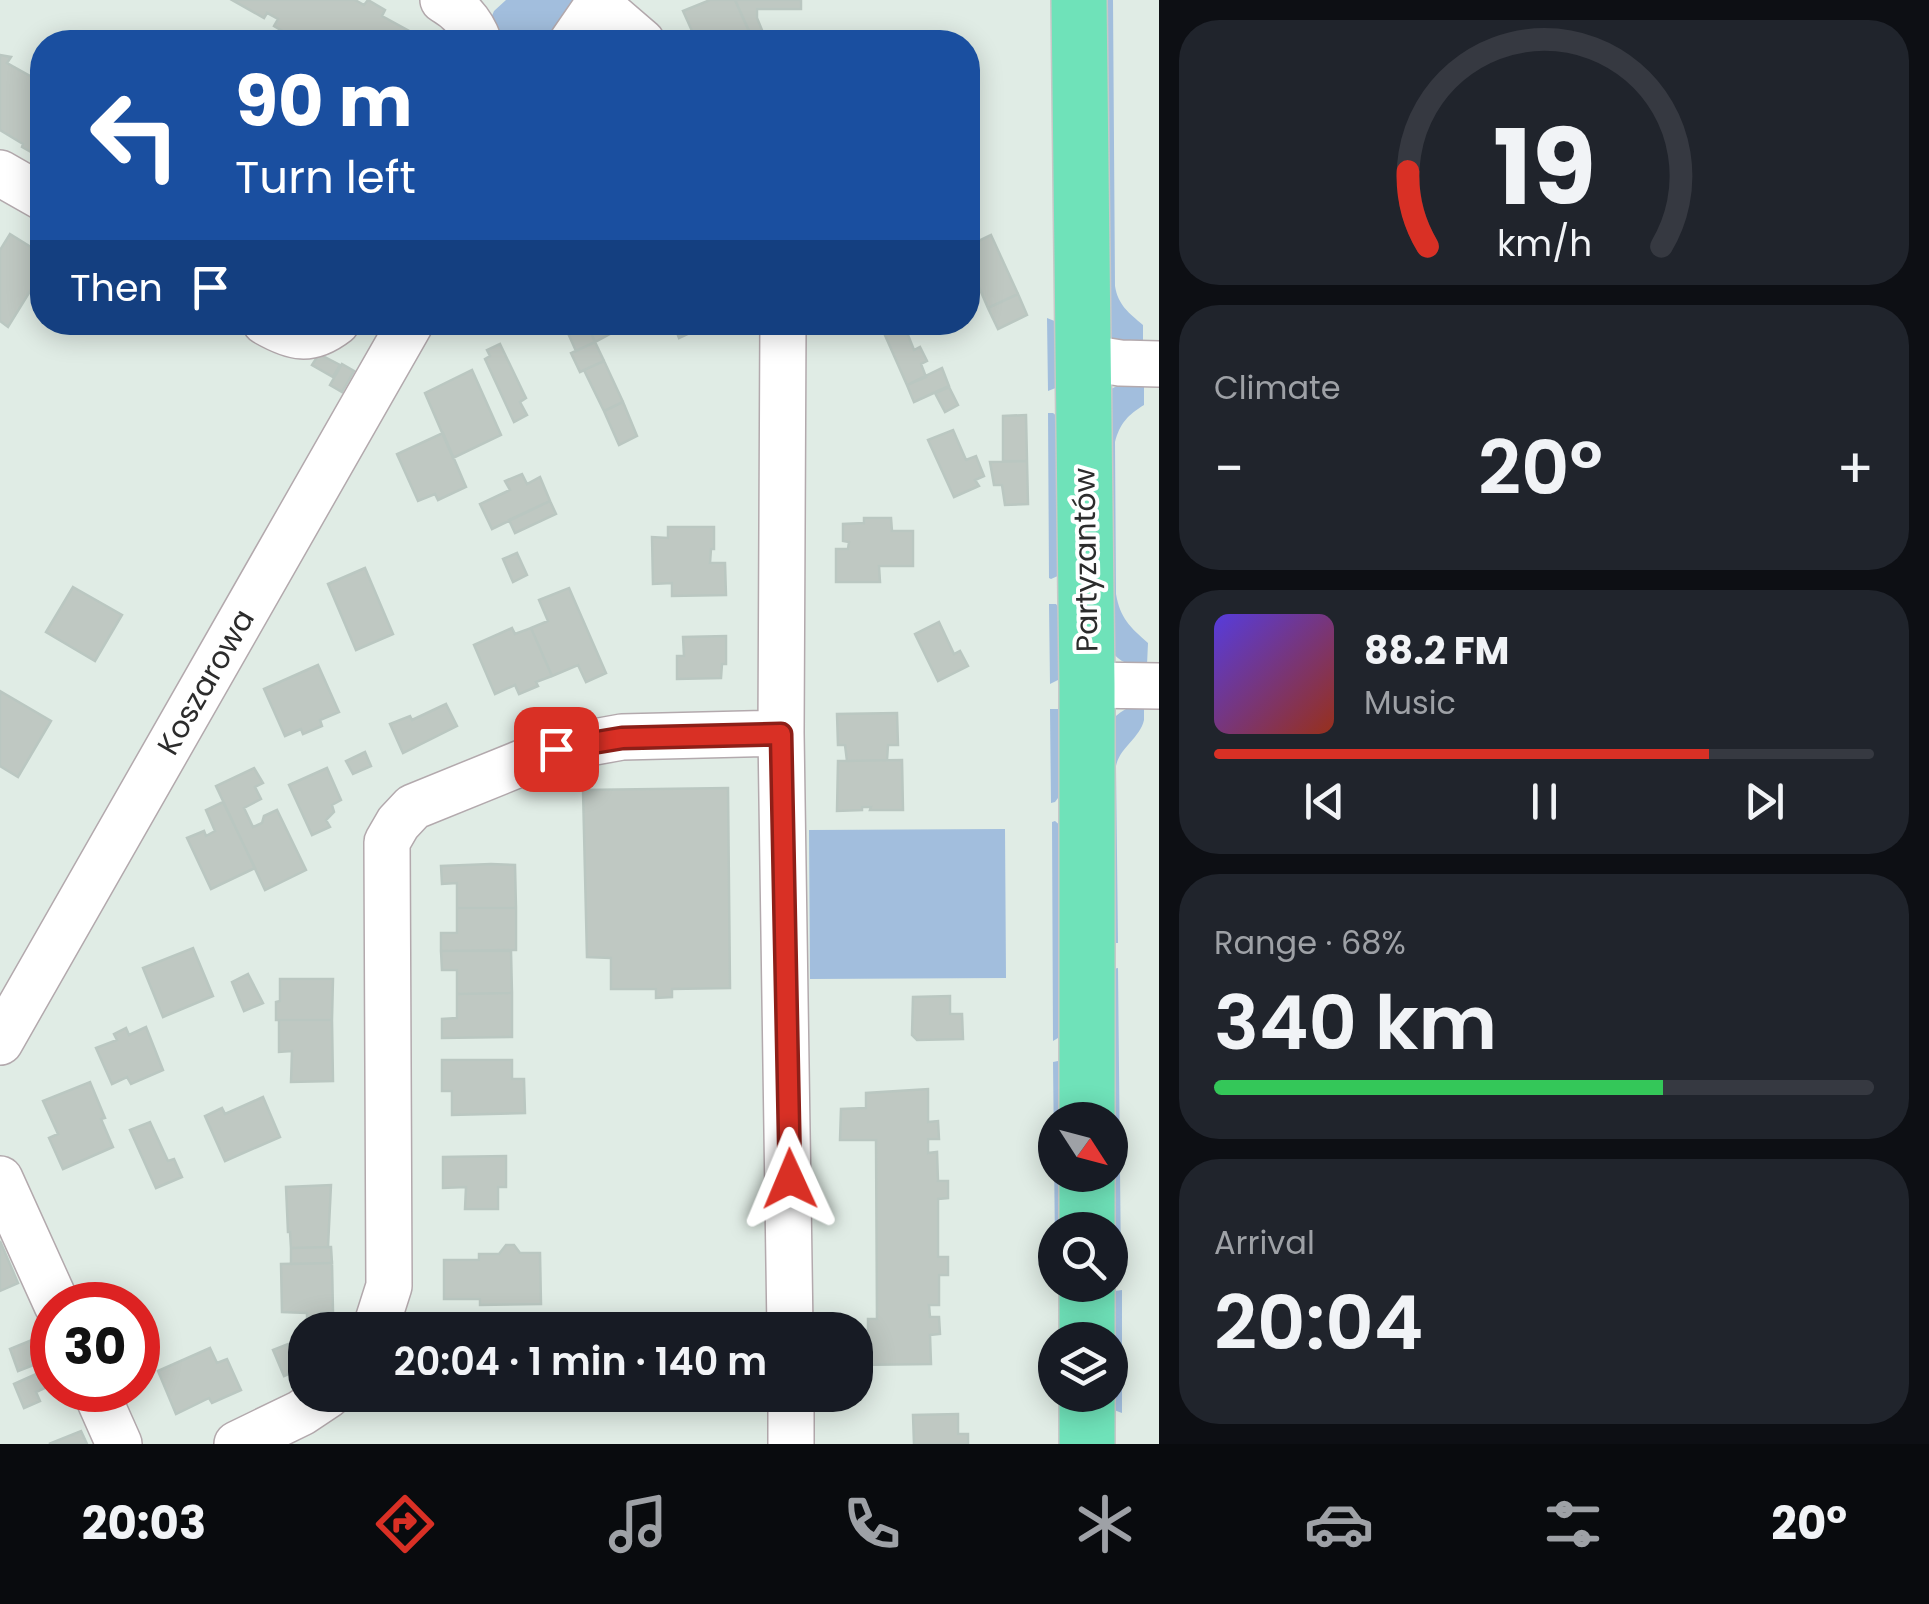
<!DOCTYPE html>
<html lang="en">
<head>
<meta charset="utf-8">
<style>
	body { margin:0; font-family:Poppins,sans-serif; background:#20242c; color:#f1f3f6; height:100vh; display:flex; flex-direction:column; font-size:38px; white-space:nowrap }
	* { box-sizing:border-box; margin:0 }
	p { font-size:32px; color:#9ea1a6 }
	.icon { flex:none; width:55px; height:55px; fill:none; stroke:currentColor; stroke-width:2; stroke-linecap:round; stroke-linejoin:round }
	.map { position:relative; flex:1; overflow:hidden }
	.panel { display:flex; flex-direction:column; gap:20px; padding:20px; background:#0d0f14; width:770px }
	.panel>* { flex:none }
	.guide { position:absolute; left:30px; top:30px; width:950px; height:305px; border-radius:40px; box-shadow:0 5px 25px #0003; background:#1a4fa0; color:#fff; overflow:hidden }
	.needle { width:65px; rotate:126deg }
	.controls { position:absolute; left:1038px; top:1102px; display:grid; gap:20px }
	.controls a { display:grid; place-items:center; width:90px; height:90px; border-radius:50%; background:#171b24; box-shadow:0 5px 25px #0003; font-size:50px }
	.speed { position:absolute; left:30px; top:1282px; display:flex; gap:20px; font-size:50px; font-weight:700; text-align:center }
	.speed>* { display:grid; place-content:center; width:130px; height:130px; border-radius:50%; background:#171b24; box-shadow:0 5px 25px #0003; line-height:1 }
	.speed .limit { border:15px solid #d22; background:#fff; color:#111 }
	.pin { position:absolute; display:grid; place-items:center; width:85px; height:85px; color:#fff; margin:-42px; border-radius:20px; box-shadow:0 5px 15px #0006 }
	.me { position:absolute; width:110px; margin:-55px; rotate:359deg; stroke-linejoin:round; filter:drop-shadow(0 0 8px #0008) }
	.turn { display:flex; align-items:center; gap:35px; height:210px; padding:0 40px; font-size:45px }
	.turn .icon { width:130px; height:130px; stroke-width:2.5 }
	.turn b { display:block; font-size:70px; line-height:85px }
	.then { display:flex; align-items:center; height:95px; padding:0 40px; background:#0003; gap:20px; font-size:38px }
	.big { font-size:75px; font-weight:600; line-height:1.1 }
	.panel .card { flex:1; display:flex; flex-direction:column; justify-content:center; gap:15px; min-width:0; padding:0 35px; border-radius:40px; background:#20242c }
	.panel .dial { align-items:center; gap:0 }
	.dial svg { height:260px; overflow:visible; fill:none; stroke:#363941; stroke-width:7; stroke-linecap:round; text-anchor:middle }
	.dial text { fill:#f1f3f6; stroke:none }
	.song { display:flex; align-items:center; gap:30px }
	.cover { width:120px; height:120px; border-radius:15px; background:linear-gradient(135deg,hsl(250 70% 55%),hsl(10 70% 35%)) }
	.played { height:10px; border-radius:5px; background:linear-gradient(90deg,#d93025 75%,#363941 75%) }
	.keys { display:flex; justify-content:space-around; direction:ltr }
	.heat { display:flex; justify-content:space-between; align-items:center; font-size:55px; direction:ltr }
	.charge { height:15px; border-radius:8px; background:linear-gradient(90deg,#34c759 68%,#363941 0) }
	.trip { position:absolute; left:288px; top:1312px; width:585px; height:100px; border-radius:40px; background:#171b24; box-shadow:0 5px 25px #0003; font-weight:600; line-height:100px; text-align:center }
	.menu { display:flex; height:160px; justify-content:space-around; align-items:center; background:#090b0e; color:#9ea1a6 }
	.menu .icon { width:70px; height:70px }
	.menu .active { color:#d93025 }
	.menu b { font-size:45px; color:#f1f3f6 }
	main { display:flex; flex:1; min-height:0 }
	.map>svg:first-child { display:block }
	.green { fill:#a2bedd }
	.building { fill:#bfc8c2; stroke:#bac7c1; stroke-width:2.5 }
	.lines { fill:none; stroke-linecap:round; stroke-linejoin:round }
	.minor-casing { stroke:#b3a9ad; stroke-width:48 }
	.major-casing { stroke:#c8c8c8; stroke-width:58 }
	.minor { stroke:#fff; stroke-width:45 }
	.major { stroke:#6fe2b9; stroke-width:55 }
	.route-casing { stroke:#8d1f18; stroke-width:25 }
	.route { stroke:#d93025; stroke-width:18 }
	.labels { text-anchor:middle; stroke-width:8; stroke-linejoin:round; paint-order:stroke }
	.street-label { font-size:30px; fill:#2c2c2c; stroke:#fff }
</style>
</head>
<body>
<main>
<div class="map">
<svg width="1159" height="1444" viewBox="0 0 1159 1444">
	<rect width="100%" height="100%" fill="#e0ece5"/>
	<!-- green -->
	<path class="green" d="M506 0H574L550 42H502L491 18 494 11Z
		M1102 0H1113L1115 286C1118 305 1129 313 1143 325V351L1115 346 1106 334Z
		M1047 318 1057 322 1058 387 1048 391Z
		M1144 381V405C1128 415 1120 423 1115 442L1116 594C1120 618 1130 627 1148 643L1147 665C1130 665 1120 664 1110 649L1109 390 1125 382Z
		M1048 413H1053L1058 417 1060 575 1051 579 1049 578Z
		M1049 604H1056L1059 608 1060 679 1050 684Z
		M1144 702C1144 703 1144 719 1144 720 1140 738 1120 747 1116 766L1118 943H1112L1109 724C1118 711 1130 706 1144 702Z
		M1050 709H1058L1061 712 1059 746 1061 794 1055 802 1051 803Z
		M1055 821 1062 827 1063 1035 1053 1041 1052 822Z
		M1005 829 1006 978 810 979 809 830Z
		M1118 968 1121 1268H1117L1112 1265 1110 974 1113 969Z
		M1058 1061 1064 1066V1120H1055V1175H1065V1230H1055V1247L1053 1062Z
		M1122 1290V1413L1114 1410 1113 1294 1115 1291Z"/>
	<!-- building -->
	<path class="building" d="M232 0H355L364 5 368 0 385 10 382 16 424 39 428 33 444 42H295L287 38 289 35 274 26 278 19 267 13 264 18Z
		M710 0H735L751 36 735 42H697L683 11Z
		M735 0H801V9H757V18L762 30 751 35Z
		M839 32 844 42H815Z
		M0 55 11 57 7 63 41 82 42 80V152L40 157 22 147 23 144 0 130Z
		M10 234 42 254V272L8 327 0 321V250Z
		M991 235 1018 294 988 308 968 262V246Z
		M1018 294 1027 315 998 329 988 308Z
		M563 322H586L595 342 576 351Z
		M586 322H605L610 334 595 342Z
		M673 322H713L679 338Z
		M904 325 914 350 920 347 927 361 921 364 926 377 907 385 884 333Z
		M595 342 604 361 580 372 571 353Z
		M500 344 526 398 520 402 527 415 514 422 485 359 490 356 487 350Z
		M319 354 340 365 333 377 312 365Z
		M604 361 623 402 604 411 584 370Z
		M342 364 354 371 342 392 330 385Z
		M942 368 949 386 914 402 907 385Z
		M472 370 501 435 453 458 425 393Z
		M949 387 958 405 945 412 935 393Z
		M623 402 637 436 619 445 604 411Z
		M1026 415 1027 461H1003V416Z
		M953 430 966 460 976 456 984 476 975 480 979 486 954 497 928 440Z
		M443 433 466 487 438 500 435 494 418 501 397 454Z
		M1027 461 1028 504 1005 505 1002 485H994L990 462Z
		M522 474 527 484 540 477 550 501 492 529 480 504 510 490 505 481Z
		M550 501 556 514 515 533 509 520Z
		M864 518H891L892 531H913V566H879L880 582H836V549H848L849 542 843 541V524L864 523Z
		M668 527H714V549H711L710 563H725L726 595 672 596V583L653 584 652 537 668 538Z
		M517 553 527 575 513 582 503 559Z
		M365 568 393 634 356 650 328 584Z
		M73 587 122 615 95 661 46 632Z
		M569 588 606 673 586 682 578 665 552 676 531 628 548 621 539 600Z
		M939 622 954 654 960 651 968 666 938 681 915 634Z
		M512 628 515 634 531 628 552 676 536 682 538 686 519 694 515 685 495 694 474 645Z
		M726 636V664H722L721 678 677 679V656H684L683 637Z
		M318 665 339 712 320 720 322 726 303 734 301 729 285 736 264 689Z
		M0 691 51 721 18 777 0 766Z
		M446 704 457 726 403 753 390 724 410 716 412 720Z
		M897 713 898 745H888L887 760 847 761 845 745H838L837 714Z
		M365 752 371 766 353 774 346 761Z
		M902 760 903 810H870L871 807H862V810L837 811 838 761Z
		M254 768 263 783 255 787 261 799 244 808 253 827 262 823 264 816 277 810 306 870 265 890 216 786Z
		M327 768 341 800 332 805 334 812 326 820 330 827 312 835 289 785Z
		M728 788 730 988 672 989V997L656 998V989H611V958L587 957 583 790Z
		M223 802 255 868 211 889 187 838 204 831 206 836 215 831 206 810Z
		M491 864 515 865 516 908H457V883L442 884 441 866Z
		M457 908H516V950L441 951V933H457Z
		M193 948 213 996 163 1017 143 968Z
		M441 951H511L512 993 457 994V970H442Z
		M248 974 263 1003 244 1011 232 982Z
		M280 979H333L332 1020H276V1002L280 1001Z
		M512 993V1037L442 1038V1019L457 1018V994Z
		M950 996V1014H962L963 1039 917 1040 912 1035 913 997Z
		M279 1020H332L333 1081 291 1082 292 1051 279 1052Z
		M146 1027 163 1070 131 1084 127 1077 112 1084 96 1048 117 1040 114 1034 126 1028 129 1035Z
		M442 1060H512V1079H524L525 1113 452 1115V1091H442Z
		M90 1082 105 1118 101 1119 113 1147 63 1169 49 1138 58 1134 43 1101Z
		M928 1089V1122L938 1121 939 1139H928V1153L937 1152 938 1181H948V1198L938 1199V1257H948V1275H939V1305H929L930 1317H939L940 1334 930 1335 931 1364 855 1365V1334H868V1319H877L876 1140H840L841 1109 866 1108V1093Z
		M263 1097 280 1137 225 1161 205 1116 222 1108 225 1114Z
		M150 1122 168 1161 174 1159 182 1177 156 1188 130 1130Z
		M506 1156V1187H498V1209H465L466 1187 443 1188V1157Z
		M331 1185 328 1247 291 1248 290 1232H288L286 1187Z
		M0 1241 18 1283 0 1291Z
		M506 1245H514L520 1253H540L541 1304 480 1305V1299H444V1260H479V1254H499Z
		M331 1247 332 1263 291 1264V1248Z
		M332 1263 333 1312 319 1313V1317H307V1313L282 1312 281 1264Z
		M39 1337 49 1359 18 1371 10 1349Z
		M288 1344 300 1369 284 1376 273 1350Z
		M210 1348 217 1363 227 1359 241 1390 212 1403 209 1398 176 1414 158 1371Z
		M43 1371 49 1386 36 1392 40 1401 24 1408 14 1384Z
		M958 1414V1434H968V1444H914L913 1415Z
		M81 1431 87 1444H49Z"/>
	<g class="lines">
		<defs>
			<path id="minor" d="M443 0C461 10 472 23 479 42
				M599 5 642 42
				M572 42 601 0
				M0 173 42 197
				M265 322C293 338 310 343 337 322
				M783 322 781 733 790 1330
				M1083 357 1120 363 1159 364
				M1087 685 1159 686
				M0 1042 411 322
				M0 1179 57 1305
				M375 1330 389 1286 387 842 398 823 413 807 556 749 622 737 781 733
				M95 1390 119 1444
				M791 1395V1444
				M237 1444 301 1413 328 1395"/>
			<path id="major" d="M1079 0 1087 685V1120
				M1087 1230V1175
				M1087 1340V1285
				M1087 1444V1395"/>
		</defs>
		<!-- minor casing -->
		<use href="#minor" class="minor-casing"/>
		<!-- major casing -->
		<use href="#major" class="major-casing"/>
		<!-- minor -->
		<use href="#minor" class="minor"/>
		<!-- major -->
		<use href="#major" class="major"/>
	</g>
	<g class="lines">
		<defs>
			<path id="route" d="M556 749 622 738 781 734 790 1179"/>
		</defs>
		<!-- route casing -->
		<use href="#route" class="route-casing"/>
		<!-- route -->
		<use href="#route" class="route"/>
	</g>
	<g class="labels">
		<!-- street labels -->
		<g class="street-label">
			<text transform="translate(1086 560) rotate(-91)" y="10">Partyzantów</text>
			<text transform="translate(206 682) rotate(-60)" y="10">Koszarowa</text>
		</g>
	</g>
</svg>
<div class="controls">
<a><svg class="needle" viewBox="-14 -14 28 28"><path d="M0-13l5 13h-10z" fill="#e53935"/><path d="M0 13l5-13h-10z" fill="#9ea1a6"/></svg></a>
<a><svg class="icon" aria-label="search" viewBox="0 0 24 24"><circle cx="10" cy="10" r="6"/><path d="M15 15l6 6"/></svg></a>
<a><svg class="icon" aria-label="layers" viewBox="0 0 24 24"><path d="M12 4l9 5-9 5-9-5zM3 14l9 5 9-5"/></svg></a>
</div>
<div class="speed"><div class="limit">30</div></div>
<div class="pin" style="left:556px;top:749px;background:#d93025"><svg class="icon" aria-label="arrive" viewBox="0 0 24 24"><path d="M6 21V4h12l-3 4 3 4H6"/></svg></div>
<svg class="me" style="left:790px;top:1179px" viewBox="-20 -20 40 40"><path d="M0-17L14 15 0 8-14 15z" fill="#d93025" stroke="#fff" stroke-width="4"/></svg>
<div class="trip">20:04 · 1 min · 140 m</div>
<div class="guide">
<div class="turn"><svg class="icon" aria-label="left" viewBox="0 0 24 24"><path d="M17 20v-9H6M10 6l-5 5 5 5"/></svg><div><b>90 m</b>Turn left</div></div>
<div class="then">Then<svg class="icon" aria-label="arrive" viewBox="0 0 24 24"><path d="M6 21V4h12l-3 4 3 4H6"/></svg></div>
</div>
</div>
<section class="panel">
<div class="card dial"><svg viewBox="0 0 100 80">
<path d="M14 69A42 42 0 1 1 86 69"/>
<path d="M14 69A42 42 0 0 1 8 46" stroke="#d93025"/>
<text x="50" y="56" font-size="32" font-weight="700">19</text>
<text x="50" y="72" font-size="11">km/h</text>
</svg></div>
<div class="card"><p>Climate</p>
<div class="heat"><a>−</a><b class="big">20°</b><a>+</a></div>
</div>
<div class="card">
<div class="song"><i class="cover"></i><div><b>88.2 FM</b><p>Music</p></div></div>
<div class="played"></div>
<div class="keys"><svg class="icon" aria-label="previous" viewBox="0 0 24 24"><path d="M18 5L8 12l10 7zM5 5v14"/></svg><svg class="icon" aria-label="pause" viewBox="0 0 24 24"><path d="M8 5v14M16 5v14"/></svg><svg class="icon" aria-label="next" viewBox="0 0 24 24"><path d="M6 5l10 7-10 7zM19 5v14"/></svg></div>
</div>
<div class="card"><p>Range · 68%</p><b class="big">340 km</b><div class="charge"></div></div>
<div class="card"><p>Arrival</p><b class="big">20:04</b></div>
</section>
</main>
<nav class="menu">
<b>20:03</b>
<svg class="icon active" aria-label="directions" viewBox="0 0 24 24"><path d="M12 3l9 9-9 9-9-9zM9 14v-3h6M13 9l2 2-2 2"/></svg>
<svg class="icon" aria-label="music" viewBox="0 0 24 24"><path d="M9 18V5l10-2v13"/><circle cx="6" cy="18" r="3"/><circle cx="16" cy="16" r="3"/></svg>
<svg class="icon" aria-label="phone" viewBox="0 0 24 24"><path d="M5 4h4l2 5-3 2q2 4 5 5l2-3 5 2v4C11 20 4 13 5 4z"/></svg>
<svg class="icon" aria-label="climate" viewBox="0 0 24 24"><path d="M12 3v18M4 7l16 10M4 17L20 7"/></svg>
<svg class="icon" aria-label="car" viewBox="0 0 24 24"><path d="M5 17H2v-5l4-1 3-4h7l3 4 3 1v5h-3M9 17h6M6 11h13"/><circle cx="7" cy="17" r="2"/><circle cx="17" cy="17" r="2"/></svg>
<svg class="icon" aria-label="filters" viewBox="0 0 24 24"><path d="M4 7h16M4 17h16"/><circle cx="9" cy="7" r="2"/><circle cx="15" cy="17" r="2"/></svg>
<b>20°</b>
</nav>
</body>
</html>
